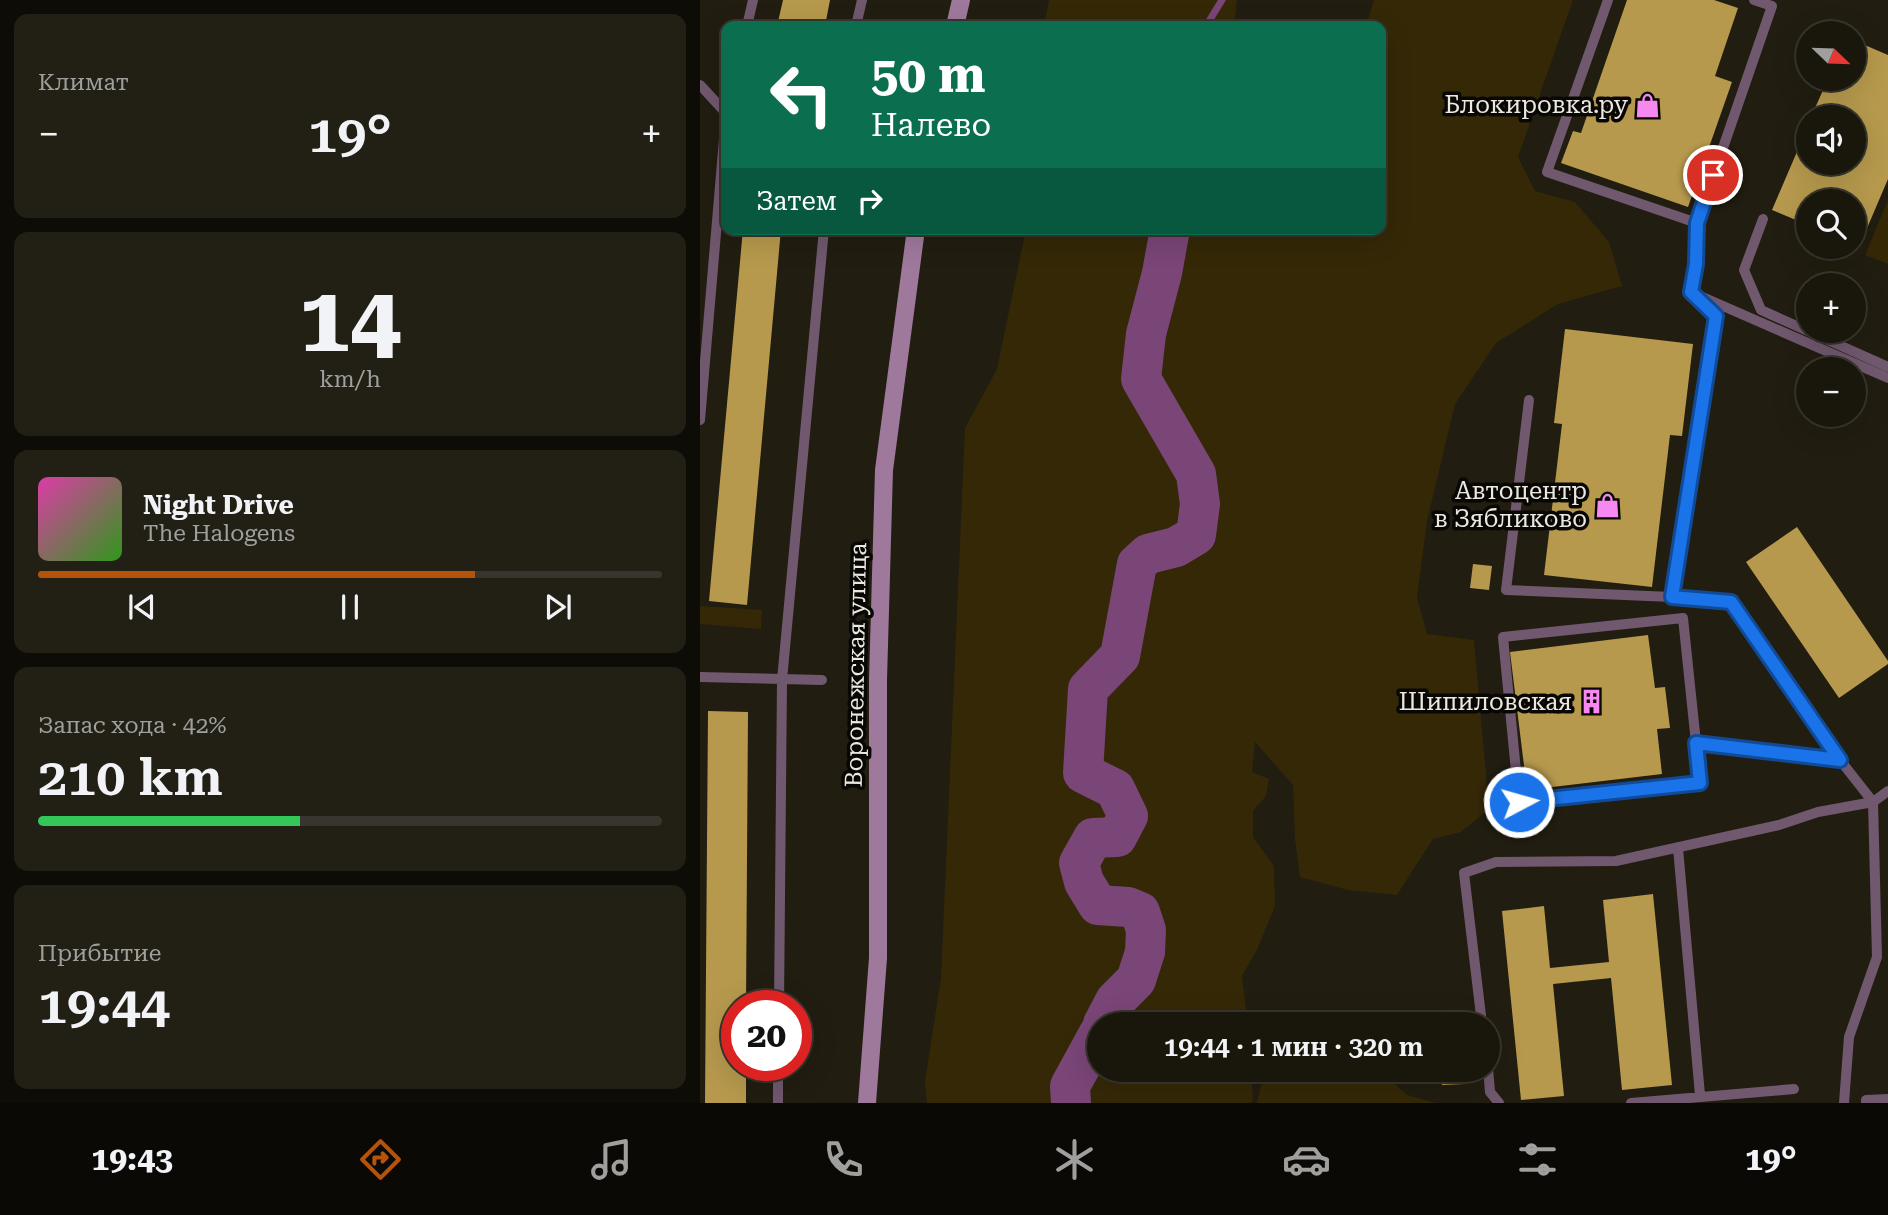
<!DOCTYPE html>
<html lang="ru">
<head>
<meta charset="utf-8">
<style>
	body { margin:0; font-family:"Roboto Serif",serif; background:#221f15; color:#f1f3f6; height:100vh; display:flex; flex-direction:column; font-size:26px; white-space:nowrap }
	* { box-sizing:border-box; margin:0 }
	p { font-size:23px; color:#9f9f9d }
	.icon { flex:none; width:38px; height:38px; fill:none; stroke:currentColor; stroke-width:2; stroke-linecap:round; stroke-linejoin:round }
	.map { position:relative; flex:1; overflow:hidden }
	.details { display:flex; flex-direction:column; gap:14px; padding:14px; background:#0e0c07; width:700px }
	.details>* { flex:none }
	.top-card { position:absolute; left:21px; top:21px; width:665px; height:214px; border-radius:14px; box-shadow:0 7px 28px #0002,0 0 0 2px #37352d; background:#0b6e4f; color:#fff; overflow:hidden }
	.needle { width:46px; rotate:113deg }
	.tools { position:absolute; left:1096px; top:21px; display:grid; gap:14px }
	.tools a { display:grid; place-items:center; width:70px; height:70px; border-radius:50%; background:#19160c; box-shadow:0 7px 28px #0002,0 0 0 2px #37352d; font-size:35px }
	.speed { position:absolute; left:21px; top:990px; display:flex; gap:14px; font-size:35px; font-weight:700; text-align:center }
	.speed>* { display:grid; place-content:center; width:91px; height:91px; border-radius:50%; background:#19160c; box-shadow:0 7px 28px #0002,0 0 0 2px #37352d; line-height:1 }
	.speed .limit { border:10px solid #d22; background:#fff; color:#111 }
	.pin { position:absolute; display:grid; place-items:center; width:60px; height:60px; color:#fff; margin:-30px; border:4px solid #fff; border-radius:50%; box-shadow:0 2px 7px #0007 }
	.me { position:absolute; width:77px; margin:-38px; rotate:84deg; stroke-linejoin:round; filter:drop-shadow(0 0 5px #0008) }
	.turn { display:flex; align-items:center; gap:24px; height:147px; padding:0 35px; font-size:32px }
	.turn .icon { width:91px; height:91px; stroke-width:2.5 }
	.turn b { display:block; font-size:49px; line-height:60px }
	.then { display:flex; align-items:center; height:66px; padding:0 35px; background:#0003; gap:14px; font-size:26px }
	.big { font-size:52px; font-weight:600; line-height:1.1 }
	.details .card { flex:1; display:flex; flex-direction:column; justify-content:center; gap:10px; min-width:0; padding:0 24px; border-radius:14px; background:#221f15 }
	.details .dial { align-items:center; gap:0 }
	.dial b { font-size:91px; line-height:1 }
	.song { display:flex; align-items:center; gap:21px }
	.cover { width:84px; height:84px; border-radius:10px; background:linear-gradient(135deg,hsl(320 70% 55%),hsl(110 70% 35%)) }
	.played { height:7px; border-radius:4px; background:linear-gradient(90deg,#b45309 70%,#37352d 70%) }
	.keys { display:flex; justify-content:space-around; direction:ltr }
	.heat { display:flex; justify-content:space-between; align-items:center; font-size:38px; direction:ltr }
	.charge { height:10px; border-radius:5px; background:linear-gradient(90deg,#34c759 42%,#37352d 0) }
	.trip { position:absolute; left:387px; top:1012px; width:413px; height:70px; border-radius:35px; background:#19160c; box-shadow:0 7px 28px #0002,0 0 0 2px #37352d; font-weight:600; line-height:70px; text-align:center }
	.tab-bar { display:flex; height:112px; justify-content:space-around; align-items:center; background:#0a0905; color:#9f9f9d }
	.tab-bar .icon { width:49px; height:49px }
	.tab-bar .selected { color:#b45309 }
	.tab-bar b { font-size:32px; color:#f1f3f6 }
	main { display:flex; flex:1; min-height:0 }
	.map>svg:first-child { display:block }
	.green { fill:#342807 }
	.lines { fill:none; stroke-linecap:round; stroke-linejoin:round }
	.stream { stroke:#7a4577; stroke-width:7 }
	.river { stroke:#7a4577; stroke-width:40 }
	.building { fill:#b6994d }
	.lane { stroke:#70586e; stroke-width:10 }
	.secondary { stroke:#9f799c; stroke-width:18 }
	.route-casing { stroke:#114b97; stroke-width:18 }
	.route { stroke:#1a73e8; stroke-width:12 }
	.labels { text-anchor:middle; stroke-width:7; stroke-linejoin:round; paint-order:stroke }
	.poi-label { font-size:24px; fill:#ebe8e0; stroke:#090704; text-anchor:end }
	.street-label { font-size:24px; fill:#ebe8e0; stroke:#090704 }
</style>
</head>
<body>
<main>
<section class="details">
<div class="card"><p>Климат</p>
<div class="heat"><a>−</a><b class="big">19°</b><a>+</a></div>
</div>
<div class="card dial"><b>14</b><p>km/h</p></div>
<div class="card">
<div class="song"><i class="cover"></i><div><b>Night Drive</b><p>The Halogens</p></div></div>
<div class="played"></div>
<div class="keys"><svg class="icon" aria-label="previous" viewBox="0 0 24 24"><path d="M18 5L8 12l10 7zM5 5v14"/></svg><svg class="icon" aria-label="pause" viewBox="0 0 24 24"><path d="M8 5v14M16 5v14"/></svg><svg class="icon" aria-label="next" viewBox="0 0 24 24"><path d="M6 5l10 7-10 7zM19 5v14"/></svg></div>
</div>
<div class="card"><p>Запас хода · 42%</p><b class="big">210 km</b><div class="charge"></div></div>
<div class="card"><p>Прибытие</p><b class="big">19:44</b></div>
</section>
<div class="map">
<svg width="1188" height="1103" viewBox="0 0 1188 1103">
	<rect width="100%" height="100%" fill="#211d10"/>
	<!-- green -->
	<path class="green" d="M349 0H537L534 26H344Z
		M674 0H873L818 157 835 191 875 202 909 242 922 286 858 304 796 343 755 404 727 521 717 598 727 634 774 640 789 809 761 832 733 839 697 895 648 890 600 877 595 839 593 785 555 742 552 772 569 779 566 796 553 811V837L574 866 575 906 557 950 542 976 548 1024H399V1069H551L553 1100 550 1103H227L225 1081 241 978 265 428 297 369 326 229H681V26H666Z
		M1188 200V264L1165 255Z
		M0 606 62 610 61 629 0 624Z
		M587 1069H679L707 1095 736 1103H557L561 1085Z"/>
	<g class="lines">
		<!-- stream -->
		<path class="stream" d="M506 26 522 0"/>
		<!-- river -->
		<path class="river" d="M403 1024 415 1001 436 980 445 952 446 930 440 912 428 907 398 905 384 882 379 863 393 838 417 837 428 816 415 789 383 773 388 689 420 656 437 564 448 554 476 547 496 535 500 504 496 474 441 379 446 334 462 273 470 229
			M371 1103 370 1086 399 1033"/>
	</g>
	<!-- building -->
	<path class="building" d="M83 0H130L125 26H77Z
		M927 0H1014L1038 8 1015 76 1032 82 988 207 861 163 873 131 881 133Z
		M1153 40 1188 55V179L1159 247 1153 245V201H1108V225L1072 210 1108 126V163H1153V117H1111L1128 79H1153Z
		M43 229H81L47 605 9 601Z
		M865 329 993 344 982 436 970 435 952 587 844 575 862 424 854 423Z
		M1097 527 1188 661V664L1139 698 1046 562Z
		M773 564 792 566 789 590 770 588Z
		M948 635 955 688 965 687 970 728 957 729 962 774 827 790 810 652Z
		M8 711 48 712 46 1006H37V1066H46V1103H5Z
		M953 894 972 1085 922 1090 911 978 853 984 864 1096 821 1100 802 911 844 906 850 968 909 962 903 900Z
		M742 1069H765V1084L742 1085Z"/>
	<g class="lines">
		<!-- lane -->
		<path class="lane" d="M908 0 847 172 997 223
			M1054 0 1072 6 997 223 996 264 991 292 1188 378
			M47 26 53 0
			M156 26 162 0
			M0 85 26 113
			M1063 219 1044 270 1061 310 1188 367
			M991 292 1016 316 972 597 1031 602 1140 760 1173 802 1177 957 1149 1037 1144 1103
			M829 400 806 590 972 597
			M0 420 26 116
			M0 677 122 680
			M996 743 983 618 803 637 819 802 1000 783 996 743 1140 760
			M978 848 1000 1095
			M79 1006 82 680 124 229
			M782 1024 764 873 796 862 916 861 1079 825 1118 812 1173 802 1188 791
			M788 1068 790 1092 799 1103
			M78 1103V1066
			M931 1103 1094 1089
			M1166 1103V1100L1188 1099"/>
		<!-- secondary -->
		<path class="secondary" d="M255 26 261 0
			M167 1103 178 958V680L184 470 216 229"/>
	</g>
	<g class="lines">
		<defs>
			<path id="route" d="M819 802 1000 783 996 743 1140 760 1031 602 972 597 1016 316 991 292 996 264 997 223 1013 175"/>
		</defs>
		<!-- route casing -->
		<use href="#route" class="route-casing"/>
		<!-- route -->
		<use href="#route" class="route"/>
	</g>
	<!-- icons -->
	<defs>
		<symbol id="shop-bare" viewBox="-9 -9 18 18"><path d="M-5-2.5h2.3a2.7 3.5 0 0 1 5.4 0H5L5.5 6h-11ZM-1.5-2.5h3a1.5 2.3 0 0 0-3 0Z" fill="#f589ef" stroke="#090704" stroke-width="2.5" paint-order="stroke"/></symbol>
		<symbol id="building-bare" viewBox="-9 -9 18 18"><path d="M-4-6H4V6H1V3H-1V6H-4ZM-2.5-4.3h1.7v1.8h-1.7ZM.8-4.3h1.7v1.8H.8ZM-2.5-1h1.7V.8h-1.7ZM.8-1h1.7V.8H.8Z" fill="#f589ef" stroke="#090704" stroke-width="2.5" paint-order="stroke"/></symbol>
	</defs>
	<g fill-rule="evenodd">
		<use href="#shop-bare" x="930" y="88" width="35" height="35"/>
		<use href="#shop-bare" x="890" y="488" width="35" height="35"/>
		<use href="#building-bare" x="874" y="684" width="35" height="35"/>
	</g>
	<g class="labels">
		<!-- poi labels -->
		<g class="poi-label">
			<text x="928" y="113">Блокировка.ру</text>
			<text x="887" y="499">Автоцентр<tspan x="887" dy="28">в Зябликово</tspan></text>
			<text x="872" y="710">Шипиловская</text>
		</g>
		<!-- street labels -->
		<g class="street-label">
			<text transform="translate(156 665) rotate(-89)" y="8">Воронежская улица</text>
		</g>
	</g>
</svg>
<div class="tools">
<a><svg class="needle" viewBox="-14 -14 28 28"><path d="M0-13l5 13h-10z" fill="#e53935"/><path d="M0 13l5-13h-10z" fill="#9f9f9d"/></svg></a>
<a><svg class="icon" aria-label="sound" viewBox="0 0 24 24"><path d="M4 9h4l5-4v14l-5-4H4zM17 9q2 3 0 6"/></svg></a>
<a><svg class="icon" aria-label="search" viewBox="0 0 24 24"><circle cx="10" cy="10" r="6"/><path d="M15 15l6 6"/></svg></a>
<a>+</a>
<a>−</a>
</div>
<div class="speed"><div class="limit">20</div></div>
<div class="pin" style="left:1013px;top:175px;background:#d93025"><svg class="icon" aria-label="arrive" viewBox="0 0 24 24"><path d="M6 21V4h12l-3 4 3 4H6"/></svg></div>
<svg class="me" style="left:819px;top:802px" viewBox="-20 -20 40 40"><circle r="17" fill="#1a73e8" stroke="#fff" stroke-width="3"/><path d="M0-11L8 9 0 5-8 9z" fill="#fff"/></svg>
<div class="trip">19:44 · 1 мин · 320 m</div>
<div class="top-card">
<div class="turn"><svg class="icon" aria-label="left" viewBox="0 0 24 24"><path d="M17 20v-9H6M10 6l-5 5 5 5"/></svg><div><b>50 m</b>Налево</div></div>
<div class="then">Затем<svg class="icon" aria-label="right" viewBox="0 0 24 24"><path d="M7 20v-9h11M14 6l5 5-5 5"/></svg></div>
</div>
</div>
</main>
<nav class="tab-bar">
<b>19:43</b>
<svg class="icon selected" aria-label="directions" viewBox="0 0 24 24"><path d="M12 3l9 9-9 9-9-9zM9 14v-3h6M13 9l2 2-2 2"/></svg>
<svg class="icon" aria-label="music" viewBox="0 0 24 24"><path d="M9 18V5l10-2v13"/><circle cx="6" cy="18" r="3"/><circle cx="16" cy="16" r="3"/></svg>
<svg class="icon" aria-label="phone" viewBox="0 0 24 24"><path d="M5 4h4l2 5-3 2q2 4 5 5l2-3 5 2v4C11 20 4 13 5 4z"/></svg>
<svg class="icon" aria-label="climate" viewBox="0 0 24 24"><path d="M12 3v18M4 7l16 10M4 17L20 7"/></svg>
<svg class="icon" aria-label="car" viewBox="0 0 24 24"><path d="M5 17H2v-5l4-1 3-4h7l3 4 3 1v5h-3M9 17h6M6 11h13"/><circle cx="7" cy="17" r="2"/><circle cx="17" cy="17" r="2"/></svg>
<svg class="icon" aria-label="filters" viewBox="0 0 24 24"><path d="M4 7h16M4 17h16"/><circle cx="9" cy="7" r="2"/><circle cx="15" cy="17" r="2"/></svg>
<b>19°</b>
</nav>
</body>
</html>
